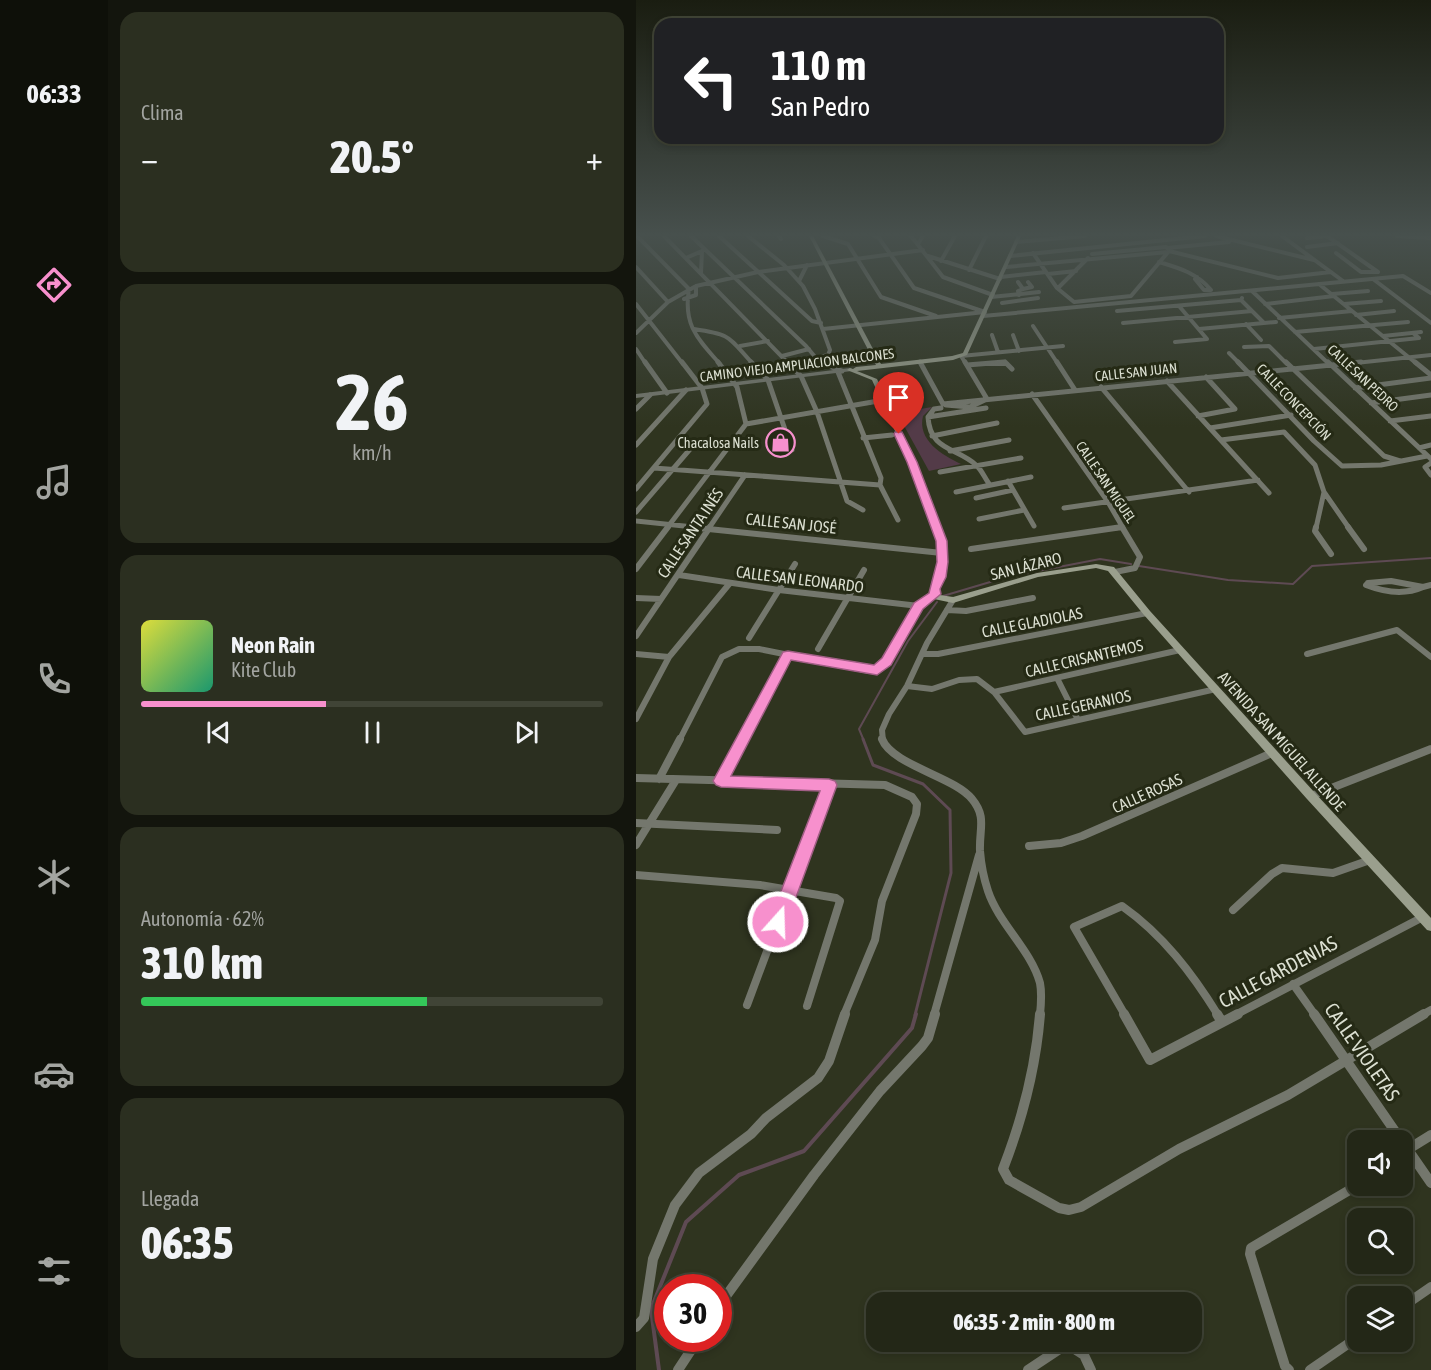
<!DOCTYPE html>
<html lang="es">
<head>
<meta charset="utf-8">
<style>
	body { margin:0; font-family:"Asap Condensed",sans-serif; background:#2b2f20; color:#f1f3f6; height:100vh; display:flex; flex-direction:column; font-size:22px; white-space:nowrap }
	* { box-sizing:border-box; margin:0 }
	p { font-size:20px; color:#a3a5a1 }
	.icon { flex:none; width:33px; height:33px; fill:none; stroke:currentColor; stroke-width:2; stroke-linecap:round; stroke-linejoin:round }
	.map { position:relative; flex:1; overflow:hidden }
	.drawer { display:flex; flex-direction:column; gap:12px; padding:12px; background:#13150d; width:528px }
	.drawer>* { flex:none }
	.hud { position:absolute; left:18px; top:18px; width:570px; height:126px; border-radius:18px; box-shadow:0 3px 9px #0003,0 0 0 2px #404436; background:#202124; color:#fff; overflow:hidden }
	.buttons { position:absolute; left:711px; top:1130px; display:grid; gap:12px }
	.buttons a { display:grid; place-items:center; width:66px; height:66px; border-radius:12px; background:#232717; box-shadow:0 3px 9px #0003,0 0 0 2px #404436; font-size:30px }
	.speed { position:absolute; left:18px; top:1274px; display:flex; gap:12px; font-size:30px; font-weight:700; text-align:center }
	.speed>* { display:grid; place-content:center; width:78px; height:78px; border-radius:50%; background:#232717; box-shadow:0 3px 9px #0003,0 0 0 2px #404436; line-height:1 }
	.speed .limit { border:9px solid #d22; background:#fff; color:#111 }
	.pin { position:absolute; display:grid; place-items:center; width:51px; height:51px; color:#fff; margin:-62px -26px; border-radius:50% 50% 50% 0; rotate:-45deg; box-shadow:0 0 6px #0007 }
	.pin .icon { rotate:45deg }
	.me { position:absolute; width:66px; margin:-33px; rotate:20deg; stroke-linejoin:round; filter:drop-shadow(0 0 4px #0008) }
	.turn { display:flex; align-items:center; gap:21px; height:126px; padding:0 18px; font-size:27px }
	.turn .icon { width:78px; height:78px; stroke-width:2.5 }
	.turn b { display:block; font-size:42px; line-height:51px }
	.big { font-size:45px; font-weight:800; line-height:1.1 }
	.drawer .tile { flex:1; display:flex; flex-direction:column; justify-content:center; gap:9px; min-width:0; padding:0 21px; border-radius:18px; background:#2b2f20 }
	.drawer .dial { align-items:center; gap:0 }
	.dial b { font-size:78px; line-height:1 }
	.song { display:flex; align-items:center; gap:18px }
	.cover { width:72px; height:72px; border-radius:9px; background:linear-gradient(135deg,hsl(60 70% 55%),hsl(160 70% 35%)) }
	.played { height:6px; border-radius:3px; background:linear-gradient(90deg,#f790cd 40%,#404436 40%) }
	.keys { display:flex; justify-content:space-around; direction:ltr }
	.heat { display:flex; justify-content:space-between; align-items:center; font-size:33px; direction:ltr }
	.charge { height:9px; border-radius:4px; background:linear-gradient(90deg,#34c759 62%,#404436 0) }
	.trip { position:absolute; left:230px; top:1292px; width:336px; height:60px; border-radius:18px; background:#232717; box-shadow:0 3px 9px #0003,0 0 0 2px #404436; font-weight:800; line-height:60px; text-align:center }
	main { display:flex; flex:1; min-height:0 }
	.tab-bar { display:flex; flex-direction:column; width:108px; justify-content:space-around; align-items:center; background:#0e1009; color:#a3a5a1 }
	.tab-bar .icon { width:42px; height:42px }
	.tab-bar .selected { color:#f790cd }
	.tab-bar b { font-size:27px; color:#f1f3f6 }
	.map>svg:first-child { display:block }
	.green { fill:#533b48 }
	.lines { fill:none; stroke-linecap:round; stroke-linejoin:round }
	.stream-far2 { stroke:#5e4a53; stroke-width:2 }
	.stream-far1 { stroke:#5e4a53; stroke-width:3 }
	.stream { stroke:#5e4a53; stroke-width:4 }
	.minor-far4 { stroke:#74776d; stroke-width:4 }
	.minor-far3 { stroke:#74776d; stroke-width:5 }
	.minor-far2 { stroke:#74776d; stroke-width:6 }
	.minor-far1 { stroke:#74776d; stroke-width:8 }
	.minor { stroke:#74776d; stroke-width:10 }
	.tertiary { fill:#74776d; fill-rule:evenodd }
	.secondary { fill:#9a9f8d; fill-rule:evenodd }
	.route { fill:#f790cd; stroke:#a15e85; stroke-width:1.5 }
	.labels { text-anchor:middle; stroke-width:6; stroke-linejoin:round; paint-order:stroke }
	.far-street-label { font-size:14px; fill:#dbdfd1; stroke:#252a15 }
	.far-poi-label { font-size:14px; fill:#dbdfd1; stroke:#252a15; text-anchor:end }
	.street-label { font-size:16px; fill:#dbdfd1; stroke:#252a15 }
	.near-street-label { font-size:20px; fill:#dbdfd1; stroke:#252a15 }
</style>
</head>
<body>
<main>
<nav class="tab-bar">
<b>06:33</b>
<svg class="icon selected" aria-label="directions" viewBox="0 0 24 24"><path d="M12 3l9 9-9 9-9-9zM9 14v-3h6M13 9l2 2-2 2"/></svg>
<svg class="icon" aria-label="music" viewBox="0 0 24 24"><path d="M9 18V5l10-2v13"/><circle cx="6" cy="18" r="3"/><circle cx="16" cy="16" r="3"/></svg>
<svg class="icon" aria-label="phone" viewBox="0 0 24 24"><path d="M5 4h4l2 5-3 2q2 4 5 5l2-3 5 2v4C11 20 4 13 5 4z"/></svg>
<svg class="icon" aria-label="climate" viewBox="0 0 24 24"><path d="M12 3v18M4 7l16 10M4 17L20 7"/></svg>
<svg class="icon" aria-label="car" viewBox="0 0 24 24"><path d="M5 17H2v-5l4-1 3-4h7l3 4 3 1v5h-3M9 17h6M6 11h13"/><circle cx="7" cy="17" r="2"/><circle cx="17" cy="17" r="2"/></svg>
<svg class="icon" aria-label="filters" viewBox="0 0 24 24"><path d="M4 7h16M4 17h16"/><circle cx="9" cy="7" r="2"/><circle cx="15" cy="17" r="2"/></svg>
</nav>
<section class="drawer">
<div class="tile"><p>Clima</p>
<div class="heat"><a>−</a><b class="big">20.5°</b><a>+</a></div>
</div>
<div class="tile dial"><b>26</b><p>km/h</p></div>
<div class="tile">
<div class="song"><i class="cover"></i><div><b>Neon Rain</b><p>Kite Club</p></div></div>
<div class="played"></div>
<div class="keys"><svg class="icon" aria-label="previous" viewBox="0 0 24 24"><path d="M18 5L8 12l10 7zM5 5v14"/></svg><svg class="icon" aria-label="pause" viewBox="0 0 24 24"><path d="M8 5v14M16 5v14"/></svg><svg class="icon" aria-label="next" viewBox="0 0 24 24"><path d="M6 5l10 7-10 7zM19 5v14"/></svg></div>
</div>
<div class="tile"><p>Autonomía · 62%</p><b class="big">310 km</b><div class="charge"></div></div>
<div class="tile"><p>Llegada</p><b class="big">06:35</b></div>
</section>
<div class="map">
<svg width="795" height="1370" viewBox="0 0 795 1370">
	<rect width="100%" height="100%" fill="#2f341f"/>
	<!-- green -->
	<path class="green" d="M296 407 287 416C281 440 306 455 325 464L293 471 261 413Z"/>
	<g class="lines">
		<!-- stream-far2 -->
		<path class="stream-far2" d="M503 566 592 580 657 584 676 566 795 558
			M307 596 371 577 464 559 495 564
			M228 741 223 729 272 641 301 602"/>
		<!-- stream-far1 -->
		<path class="stream-far1" d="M227 739 237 765 287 784 314 810 315 873 279 1015"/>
		<!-- stream -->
		<path class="stream" d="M23 1370 15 1309 50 1222 103 1175 168 1151 276 1028 280 1014"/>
		<!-- minor-far4 -->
		<path class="minor-far4" d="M1 236 53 289
			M28 236 153 364
			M55 236 170 346 185 364
			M83 236 176 321 185 323
			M112 236 148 265 167 286 179 309 194 350 192 355 179 358
			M143 236 145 239
			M187 236 212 244 245 297 300 316
			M238 236 243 238 278 288 346 311
			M275 236 307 277 357 295
			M580 236 678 260
			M646 236 707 281
			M761 236 795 238
			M671 238 691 236 742 272
			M380 242 449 236
			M282 244 287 236
			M671 247 702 243
			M531 248 593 242
			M533 251 642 278 695 272
			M397 253 421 288 438 302 495 296 533 251
			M700 253 725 272H742
			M456 254 530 247
			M292 256 364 279
			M374 256 569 236
			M50 258 66 251
			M305 261 319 236
			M523 262C543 268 561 273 575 290H568L559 279 561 277
			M0 267 32 302
			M370 267 532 252
			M333 270 350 236
			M65 273 66 251 69 249
			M412 274 440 271
			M365 277 410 272
			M737 279 795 323
			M163 281 171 265
			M382 282 387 289 382 291 383 295
			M683 284 781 364
			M422 288 452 258
			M53 289C47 325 61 338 84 364
			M387 289 396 287 392 282
			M616 291 693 364
			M696 294 732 291
			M355 297 403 292
			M606 298 605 300 628 323
			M48 299 60 295V286
			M366 303 402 298
			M0 304 47 364
			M629 304 698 296
			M708 304 745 301
			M481 311 605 300
			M720 315 758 311
			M347 316 767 276 795 293
			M643 318 716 311
			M487 323 616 311
			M610 324 625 340
			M397 326 422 364
			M58 329C97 335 91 336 117 364
			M187 329 349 312
			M563 329 640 322
			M659 332 772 322
			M0 333 32 302 60 286 122 272 287 250
			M356 335 362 352
			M377 335 383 351
			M747 336 785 332
			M539 342 571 339 543 306
			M104 346 132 341
			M608 347 633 346 651 364
			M0 349 10 364
			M678 349 783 338 777 333
			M593 353 604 364
			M146 356 173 349
			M330 364 325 356 427 346
			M349 364H371
			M710 364 795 355"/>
		<!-- minor-far3 -->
		<path class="minor-far3" d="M9 362 31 393
			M115 362 132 380 156 450
			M151 362 165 376 181 412 211 501 227 510
			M182 362 206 371
			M284 362 307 404
			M369 362 376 369
			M421 362 439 390
			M602 362 678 441 706 466 745 465 791 456
			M650 362 748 456 764 461
			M692 362 795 459
			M779 362 795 375
			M331 365 368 362
			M202 372 245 478 244 485
			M531 381 633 493
			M465 387 553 492
			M719 388 795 378
			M396 394 472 502 487 528
			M735 403 795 395
			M307 404 725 362
			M310 405 334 407 351 399 329 362
			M305 408 298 409 292 417C294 451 320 447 340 465 346 470 349 479 354 485
			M0 409 14 395
			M562 416 599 409 570 377
			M292 417 350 408
			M754 421 795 416
			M110 424 248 400
			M574 428 655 415
			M296 436 361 423
			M227 438 256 435
			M585 440 648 432 679 465 688 492 680 528
			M0 445 50 390
			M783 448 795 445
			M314 451 373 440
			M795 463 789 467 795 475
			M18 468 244 485
			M304 472 385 458
			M372 481 398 526
			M244 485 262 520
			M0 489 71 404 66 388 46 362
			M320 492 395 477
			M688 492 713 528
			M340 498 377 490
			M428 508 622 480
			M0 512 55 448
			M343 519 388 510
			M0 521 67 528
			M31 528 110 424 101 387 82 362
			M73 528 109 475
			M479 528 486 527"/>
		<!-- minor-far2 -->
		<path class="minor-far2" d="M53 527 306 553
			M680 527 679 531 695 554
			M712 527 728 549
			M335 549 486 527
			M0 569 32 527
			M479 572 499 568 504 557 486 527
			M43 575 143 590 283 606
			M732 583 755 581 787 587 795 585
			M730 585C748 592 769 595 787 587
			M0 598 25 599
			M311 610 330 611 397 598
			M0 636 74 527
			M113 638 159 564
			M182 649 228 570
			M0 654 33 657
			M286 654H302L511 613
			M671 654 761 630 795 657
			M421 678 442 720
			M271 686 296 689 323 680 341 679 358 692 389 732 580 689
			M358 692 544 650
			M0 719 33 657 94 583
			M43 741 86 657 103 649H123L233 671C262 667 266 624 284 605 288 601 294 598 299 594
			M106 741 152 655
			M247 741 246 730 253 714 271 686 291 643 317 600"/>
		<!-- minor-far1 -->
		<path class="minor-far1" d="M246 739C256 765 319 777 336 799 351 817 343 829 344 851 345 864 348 879 352 891 363 924 395 950 404 983 406 993 405 1005 404 1015
			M0 778 249 785 276 797 281 804 280 814 246 901 239 940 208 1015
			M23 779 44 739
			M85 781 107 739
			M675 796 795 749
			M0 823 141 830
			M0 845 40 780
			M393 846 425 843 446 836 636 753
			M0 875 124 885 200 898 204 901 171 1006
			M597 910 636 874 646 868 697 873 734 860
			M657 984 679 1015
			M111 1005 193 785
			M298 1015 343 855
			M489 1015 438 927 486 906C527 935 556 973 582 1015
			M599 1015 787 917
			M786 1015 795 1010"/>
		<!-- minor -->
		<path class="minor" d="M404 1014C400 1066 386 1120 367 1169L373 1180 423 1208 433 1210 445 1207 543 1149 652 1095 788 1014
			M488 1014 514 1060 602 1014
			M581 1014 586 1022
			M678 1014 765 1140
			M766 1141 795 1183
			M766 1153 795 1135
			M82 1307 178 1175 244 1091 286 1046 292 1038 299 1014
			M766 1307 795 1287
			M0 1327 8 1318 17 1259 39 1205 63 1173 115 1134 130 1118 182 1078 193 1061 209 1014
			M42 1370 63 1338
			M392 1370 425 1348 434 1346 448 1355 455 1370
			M653 1370 649 1366 614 1254 615 1248 722 1185
			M674 1370 722 1337"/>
		<!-- tertiary -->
		<path class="tertiary" d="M214 368 216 369V371L0 398V394Z"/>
		<!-- secondary -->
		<path class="secondary" d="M173 236H177L245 364 316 356 327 353 381 236H385L331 355 317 360 221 371 241 379 279 462 306 528 311 562 308 577 301 592 304 595 317 597 401 573 460 564 478 567 514 611 679 793 795 918V931L791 930 671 799 508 615 472 571 460 568 402 577 317 603 298 599 293 592 300 577 303 562 298 528 273 462 236 380 211 370 214 368 217 369 220 367 240 365Z"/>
	</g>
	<!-- sky -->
	<linearGradient id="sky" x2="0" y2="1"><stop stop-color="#1a1d11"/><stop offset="0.55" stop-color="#47504d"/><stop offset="1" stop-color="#47504d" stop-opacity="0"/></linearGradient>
	<rect width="795" height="427" fill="url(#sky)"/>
	<!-- route -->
	<path class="route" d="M259 432H266L281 462 311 541 312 562 310 577 304 589 305 594 287 609 255 665 241 675 155 660 95 776 193 779 199 781 201 785 151 922 148 928 142 930 136 928 133 922 184 791 85 787 80 785 77 781 147 652 152 651 238 665 246 658 278 603 293 593 301 562 300 541 271 462 258 434Z"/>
	<!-- icons -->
	<defs>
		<symbol id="shop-ring" viewBox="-11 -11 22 22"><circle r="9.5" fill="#252a15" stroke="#f790cd" stroke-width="1.5"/><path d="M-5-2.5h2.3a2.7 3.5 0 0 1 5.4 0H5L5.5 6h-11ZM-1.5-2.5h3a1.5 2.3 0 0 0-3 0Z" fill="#f790cd"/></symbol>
	</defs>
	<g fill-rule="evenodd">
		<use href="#shop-ring" x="128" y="426" width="33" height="33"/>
	</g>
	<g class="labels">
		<!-- far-street labels -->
		<g class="far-street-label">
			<text transform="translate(161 365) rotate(-7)" y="5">CAMINO VIEJO AMPLIACION BALCONES</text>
			<text transform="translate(500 372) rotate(-6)" y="5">CALLE SAN JUAN</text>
			<text transform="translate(727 378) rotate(43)" y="5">CALLE SAN PEDRO</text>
			<text transform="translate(658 402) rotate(46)" y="5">CALLE CONCEPCIÓN</text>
			<text transform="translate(470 482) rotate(56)" y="5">CALLE SAN MIGUEL</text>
		</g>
		<!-- far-poi labels -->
		<g class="far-poi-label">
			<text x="123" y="448">Chacalosa Nails</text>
		</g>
		<!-- street labels -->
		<g class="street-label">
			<text transform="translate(155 523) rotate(6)" y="6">CALLE SAN JOSÉ</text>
			<text transform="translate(54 533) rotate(-56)" y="6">CALLE SANTA INÉS</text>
			<text transform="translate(390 566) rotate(-14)" y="6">SAN LÁZARO</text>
			<text transform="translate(164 579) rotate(7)" y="6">CALLE SAN LEONARDO</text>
			<text transform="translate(396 622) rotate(-11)" y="6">CALLE GLADIOLAS</text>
			<text transform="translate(448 658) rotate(-13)" y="6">CALLE CRISANTEMOS</text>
			<text transform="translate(447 705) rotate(-12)" y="6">CALLE GERANIOS</text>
			<text transform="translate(646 741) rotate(48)" y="6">AVENIDA SAN MIGUEL ALLENDE</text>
			<text transform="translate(511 793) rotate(-24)" y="6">CALLE ROSAS</text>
		</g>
		<!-- near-street labels -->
		<g class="near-street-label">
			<text transform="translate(642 972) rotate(-28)" y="7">CALLE GARDENIAS</text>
			<text transform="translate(726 1052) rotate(55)" y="7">CALLE VIOLETAS</text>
		</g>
	</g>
</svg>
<div class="buttons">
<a><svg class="icon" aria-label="sound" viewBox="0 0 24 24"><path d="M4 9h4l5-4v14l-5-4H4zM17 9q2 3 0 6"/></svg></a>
<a><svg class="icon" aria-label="search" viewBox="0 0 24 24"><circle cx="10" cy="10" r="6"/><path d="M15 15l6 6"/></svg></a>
<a><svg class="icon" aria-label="layers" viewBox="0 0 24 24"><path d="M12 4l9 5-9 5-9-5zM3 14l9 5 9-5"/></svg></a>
</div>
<div class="speed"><div class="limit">30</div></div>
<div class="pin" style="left:263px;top:434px;background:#d93025"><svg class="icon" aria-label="arrive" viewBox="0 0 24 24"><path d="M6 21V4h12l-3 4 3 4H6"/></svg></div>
<svg class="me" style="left:142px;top:922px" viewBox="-20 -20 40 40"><circle r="17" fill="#f790cd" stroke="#fff" stroke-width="3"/><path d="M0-11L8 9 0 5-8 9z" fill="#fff"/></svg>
<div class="trip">06:35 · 2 min · 800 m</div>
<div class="hud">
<div class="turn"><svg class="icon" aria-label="left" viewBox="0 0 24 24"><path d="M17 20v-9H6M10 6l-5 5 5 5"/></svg><div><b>110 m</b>San Pedro</div></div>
</div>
</div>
</main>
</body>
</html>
